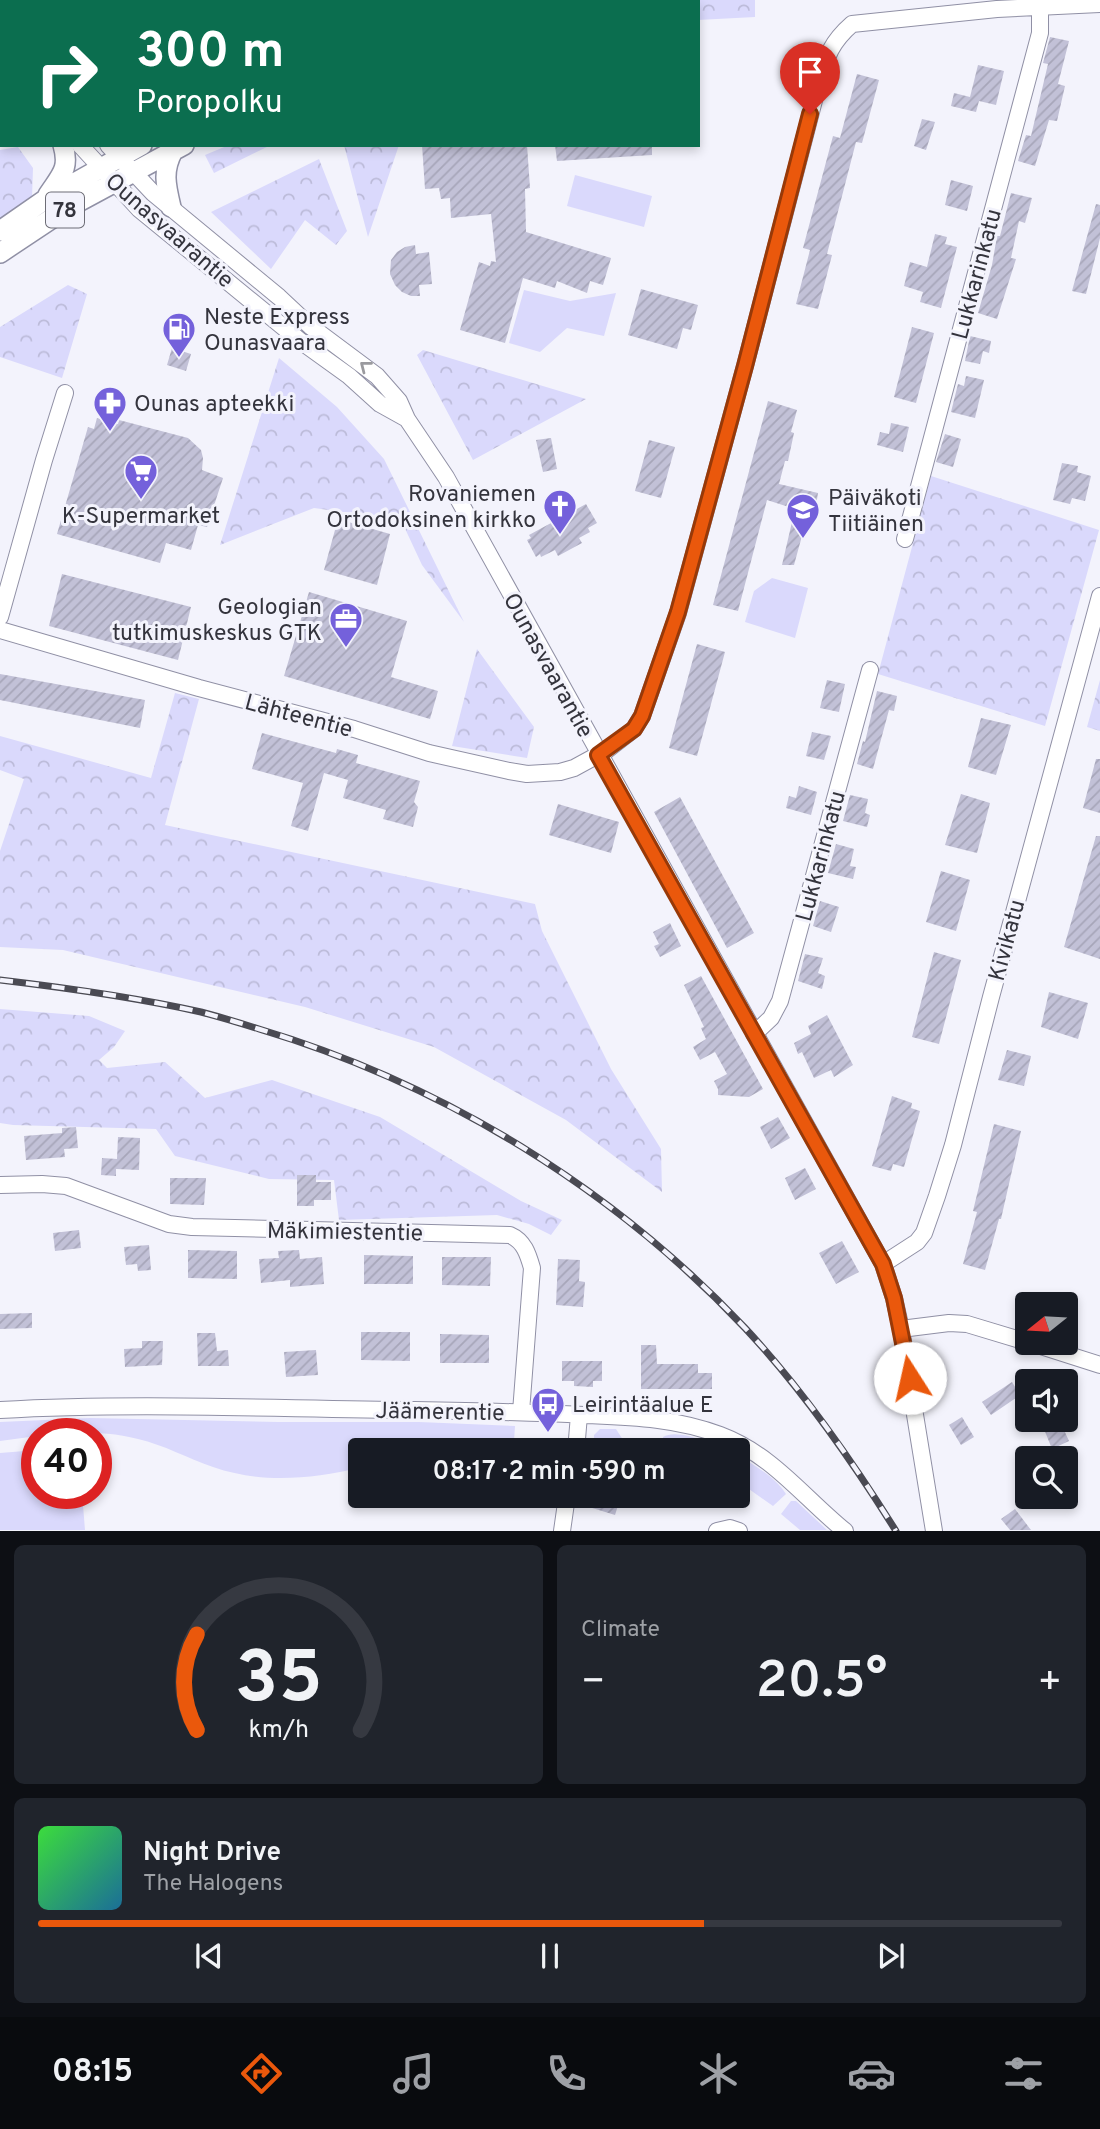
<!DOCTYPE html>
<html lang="en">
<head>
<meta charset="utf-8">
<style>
	body { margin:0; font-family:Overpass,sans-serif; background:#20242c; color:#f1f3f6; height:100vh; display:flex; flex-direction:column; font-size:26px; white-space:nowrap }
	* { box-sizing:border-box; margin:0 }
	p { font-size:23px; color:#9ea1a6 }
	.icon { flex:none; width:38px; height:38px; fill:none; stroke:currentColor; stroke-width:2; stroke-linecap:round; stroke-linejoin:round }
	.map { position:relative; height:1531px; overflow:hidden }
	.sheet { display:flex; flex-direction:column; gap:14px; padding:14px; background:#0d0f14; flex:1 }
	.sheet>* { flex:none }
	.top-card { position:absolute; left:0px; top:0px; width:700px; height:147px; box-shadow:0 4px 10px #0003; background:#0b6e4f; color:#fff; overflow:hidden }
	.needle { width:46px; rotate:252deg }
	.buttons { position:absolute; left:1015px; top:1292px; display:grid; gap:14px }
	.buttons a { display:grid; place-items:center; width:63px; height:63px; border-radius:7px; background:#171b24; box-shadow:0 4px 10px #0003; font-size:35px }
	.speed { position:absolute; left:21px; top:1418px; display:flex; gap:14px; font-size:35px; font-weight:700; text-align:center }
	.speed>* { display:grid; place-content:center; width:91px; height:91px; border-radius:50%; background:#171b24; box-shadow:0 4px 10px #0003; line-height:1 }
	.speed .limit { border:10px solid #d22; background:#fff; color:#111 }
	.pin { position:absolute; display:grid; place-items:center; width:60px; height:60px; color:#fff; margin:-72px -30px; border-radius:50% 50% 50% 0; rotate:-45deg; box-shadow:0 0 7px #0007 }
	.pin .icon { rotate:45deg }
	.me { position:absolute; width:77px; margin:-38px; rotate:350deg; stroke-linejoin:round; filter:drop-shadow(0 0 5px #0008) }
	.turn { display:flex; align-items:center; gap:24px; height:147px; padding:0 21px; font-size:32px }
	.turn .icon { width:91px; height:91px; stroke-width:2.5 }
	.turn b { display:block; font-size:49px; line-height:60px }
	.big { font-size:52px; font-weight:600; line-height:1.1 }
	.sheet .card { flex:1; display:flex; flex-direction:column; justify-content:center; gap:10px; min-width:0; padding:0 24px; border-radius:10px; background:#20242c }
	.sheet .dial { align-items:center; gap:0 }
	.dial svg { height:182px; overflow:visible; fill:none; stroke:#363941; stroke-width:7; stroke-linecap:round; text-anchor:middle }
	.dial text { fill:#f1f3f6; stroke:none }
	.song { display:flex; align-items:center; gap:21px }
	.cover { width:84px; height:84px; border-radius:10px; background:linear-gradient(135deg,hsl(120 70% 55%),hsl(200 70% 35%)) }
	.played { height:7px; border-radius:4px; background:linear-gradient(90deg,#ea580c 65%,#363941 65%) }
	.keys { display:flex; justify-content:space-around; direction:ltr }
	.heat { display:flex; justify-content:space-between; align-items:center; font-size:38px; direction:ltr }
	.sheet .tiles { flex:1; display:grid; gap:14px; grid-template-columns:1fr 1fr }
	.card:last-child { grid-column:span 2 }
	.trip { position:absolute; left:348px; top:1438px; width:402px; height:70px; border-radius:7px; background:#171b24; box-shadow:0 4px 10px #0003; font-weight:600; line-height:70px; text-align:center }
	.dock { display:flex; height:112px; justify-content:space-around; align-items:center; background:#090b0e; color:#9ea1a6 }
	.dock .icon { width:49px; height:49px }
	.dock .active { color:#ea580c }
	.dock b { font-size:32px; color:#f1f3f6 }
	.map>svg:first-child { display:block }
	.green { fill:#dad9fc }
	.forest { fill:url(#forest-crowns) }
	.building { fill:url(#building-hatch) }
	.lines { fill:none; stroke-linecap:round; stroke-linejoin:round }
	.minor-casing { stroke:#9090a5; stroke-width:18 }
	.major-casing { stroke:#9090a5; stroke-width:22 }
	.minor { stroke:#fff; stroke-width:16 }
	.major { stroke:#fff; stroke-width:19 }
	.rail-casing { stroke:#4a4a53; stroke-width:7 }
	.rail { stroke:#f3f3fc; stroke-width:4.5; stroke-dasharray:13; stroke-linecap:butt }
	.oneway { stroke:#9a9a9e }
	.route-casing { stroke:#983908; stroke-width:18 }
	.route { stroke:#ea580c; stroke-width:12 }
	.labels { text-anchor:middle; stroke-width:6; stroke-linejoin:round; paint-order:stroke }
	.shield { fill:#f3f3fc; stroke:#6d6d76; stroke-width:2 }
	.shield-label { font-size:21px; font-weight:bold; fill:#34343d }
	.street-label { font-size:23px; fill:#34343d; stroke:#f3f3fc }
	.poi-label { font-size:23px; fill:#34343d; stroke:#f3f3fc; text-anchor:start }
</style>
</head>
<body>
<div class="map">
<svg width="1100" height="1531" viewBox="0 0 1100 1531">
	<defs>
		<pattern id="forest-crowns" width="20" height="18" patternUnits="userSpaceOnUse" patternTransform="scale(1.75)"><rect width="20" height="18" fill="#dad9fc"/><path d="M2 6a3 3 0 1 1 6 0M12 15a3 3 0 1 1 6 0" fill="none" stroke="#bcbbd9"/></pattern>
		<pattern id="building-hatch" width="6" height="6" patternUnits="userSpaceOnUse" patternTransform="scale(1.75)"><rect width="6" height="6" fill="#c2c1d7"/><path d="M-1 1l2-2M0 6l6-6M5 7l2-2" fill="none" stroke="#a7a6b9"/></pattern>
	</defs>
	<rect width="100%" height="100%" fill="#f3f3fc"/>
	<!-- green -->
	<path class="green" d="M575 175 652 196 644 227 567 206Z
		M524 290 570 301 616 293 604 336 567 328 540 352 509 343Z
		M772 578 808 588 795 638 745 622 754 591Z
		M90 1418 278 1422H419L515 1426 514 1441 474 1444 433 1451H360V1468C310 1479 262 1484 213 1467 187 1458 164 1445 138 1439 104 1430 71 1433 37 1433V1436L0 1441V1422Z
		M600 1429H616L625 1443 663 1447V1437C678 1428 712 1444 728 1451H660L594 1441V1435Z
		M37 1450V1493H82L85 1530H0V1453Z
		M738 1456C755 1465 776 1478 786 1494L773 1506 739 1482Z
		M791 1501H796L827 1530H800L781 1514Z"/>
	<!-- forest -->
	<path class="forest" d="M679 0H755V17L698 20V2H668Z
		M229 145H271L214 173 205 155Z
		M344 145H399L368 237Z
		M18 147 33 168 32 198 0 219V150Z
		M319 159 347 231 336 245 305 220 271 269 211 212Z
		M68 285 87 294 62 378 0 357V327Z
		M423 350 586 399 473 460 417 355Z
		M279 358 337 407 384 459 464 622 422 565 401 520 314 508 220 545Z
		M931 476 1099 530 1045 726 878 674Z
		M477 649 534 727 527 758 452 746Z
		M1100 680V731L1087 727Z
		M175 693 199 699 165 825 535 904 542 931 611 1069 661 1149 662 1192 566 1120 434 1047 305 1007 63 950 0 947V851L24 779 0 770V736L151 778Z
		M0 1009 89 1016 125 1031 114 1047 99 1060 107 1068 165 1062 205 1098 272 1080 380 1117 521 1201 562 1220 551 1235 529 1224 497 1215 339 1220 334 1180 269 1179 175 1156 156 1129 13 1125 0 1123Z"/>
	<!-- building -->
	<path class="building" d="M1050 37 1069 41 1058 84 1065 86 1057 121 1049 120 1035 166 1018 161 1026 135 1031 136 1048 64 1043 63Z
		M978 65 1004 71 996 105 979 101 976 112 951 106 954 93 970 97Z
		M857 74 879 80 862 143 856 142 827 254 832 255 818 309 796 304 810 250 803 248 833 136 840 138Z
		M922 119 935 122 926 150 914 146Z
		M422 145H527L530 188 525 189 526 232 611 258 603 285 590 281 587 293 557 281 555 288 523 278 505 343 460 330 479 262 490 266 491 261 496 262 491 214 451 218 450 198 441 199 439 188 425 189Z
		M555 145H652V155L557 161Z
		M951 180 973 186 967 211 945 205Z
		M1011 193 1032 198 1025 223 1019 221 1011 258 1016 259 997 319 978 313 992 265 997 236H1000Z
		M1096 204 1100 205V238L1086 294 1072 291Z
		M935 234 947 237 945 244 957 247 941 308 920 302 923 292 904 286 910 262 927 267Z
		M415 245 416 254 429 252 432 284 419 285 420 296H411L402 292 395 285 390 274 391 260 397 252 405 247Z
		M641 289 698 305 691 330 683 328 677 349 628 335Z
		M912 327 934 333 916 403 894 397Z
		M970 336 991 341 989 353 983 351 980 364 965 361Z
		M172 348 191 354 186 371 167 365Z
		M966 376 984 380 975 418 951 412 958 384 964 386Z
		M768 401 797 410 791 432 794 433 788 461H785L779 484 818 493 815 512 808 514 794 565H782L795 509 767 500 738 611 713 605Z
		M97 418 118 424 119 420 188 438 201 450 203 458 202 470 223 478 207 527 198 525 191 550 166 543 160 563 57 534 88 427 94 429Z
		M891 423 909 427 903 452 877 445 880 432 889 434Z
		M945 434 961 439 953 467 936 462Z
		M551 438 557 469 543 472 536 440Z
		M649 440 675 447 661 498 635 491Z
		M1062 463 1078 466 1077 472 1091 476 1085 501 1072 498 1070 504 1053 500Z
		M586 504 597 523 588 528 590 532 579 538 582 543 558 556 555 550 541 557 540 554 536 557 527 540 531 538 529 535Z
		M338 519 390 534 377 585 324 570Z
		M62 574 191 607 178 660 49 626Z
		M309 592 407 621 391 677 438 691 430 719 284 676Z
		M697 644 725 652 697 756 669 748Z
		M0 674 145 700 140 728 0 700Z
		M827 680 845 684 839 712 820 708Z
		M877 691 897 696 894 711 889 710 873 769 857 764 863 741 865 742Z
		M981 718 1011 725 996 775 968 767Z
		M812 732 831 736 824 760 806 756Z
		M262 733 336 753 337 749 358 755 356 763 420 781 414 802 418 807 413 827 383 819 386 810 343 798 348 780 324 773 308 831 291 826 303 783 252 769Z
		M1096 759H1100V813L1083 808Z
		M799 786 817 792 811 815 786 808 789 796 796 798Z
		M961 794 990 803 977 853 945 845Z
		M850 795 868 799 865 813 870 815 867 827 843 821Z
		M680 797 754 933 727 948 654 812Z
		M558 804 619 822 611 853 549 835Z
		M1096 836H1100V959L1064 947Z
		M836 844 854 849 850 866 856 867 853 879 828 873Z
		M941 871 970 880 956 931 926 922Z
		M820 901 839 907 831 932 813 926Z
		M670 923 681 946 660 957 654 946 659 944 653 932Z
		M934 952 961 960 939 1044 912 1037Z
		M805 954 823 958 818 973 825 976 822 989 798 981Z
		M701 976 763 1089 749 1097 718 1095V1089L714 1081 727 1074 715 1052 700 1060 693 1047 706 1039 701 1028 704 1027 684 985Z
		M1049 992 1088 1003 1078 1039 1041 1027Z
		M827 1015 853 1065 834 1077 831 1070 814 1078 802 1052 798 1054 794 1043 811 1034 808 1026Z
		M1007 1050 1031 1056 1024 1086 998 1080Z
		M892 1096 912 1103 911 1108 920 1111 904 1167 893 1164 891 1171 872 1166Z
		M778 1117 790 1138 771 1149 760 1127Z
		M994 1124 1021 1131 1001 1219H999L985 1270 963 1264 977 1212 973 1211Z
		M76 1127 78 1148 64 1149 65 1157 26 1160 24 1136 62 1133V1128Z
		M118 1137 140 1138 139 1170 116 1169V1176L101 1175 102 1158 117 1159Z
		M805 1168 816 1189 795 1200 785 1178Z
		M297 1175H316V1182H331V1200H314V1206H297Z
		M170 1178H206L204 1205 170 1204Z
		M79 1230 81 1248 55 1251 53 1233Z
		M842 1241 859 1272 836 1284 819 1253Z
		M149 1245 151 1270 138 1271 137 1264 126 1265 124 1247Z
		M188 1250 237 1251V1279L188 1278Z
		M299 1250 300 1259 322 1257 324 1284 290 1287V1280L261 1283 259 1259 279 1258 278 1251Z
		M364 1255 413 1256V1284H364Z
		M442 1257H491L490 1286 442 1285Z
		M558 1259 580 1260 579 1281 585 1282 583 1307 556 1305Z
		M32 1313V1328L0 1329V1314Z
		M361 1332H410V1361L361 1360Z
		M197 1333H215L217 1351 228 1350 229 1366H198Z
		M440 1334 489 1335V1363H440Z
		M142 1341H163L162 1365 125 1367 124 1349 142 1348Z
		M641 1345H656L657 1364H698V1373H712V1389H641Z
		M316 1350 318 1375 286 1377 284 1352Z
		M562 1361H602V1381H593V1387L574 1386V1381H562Z
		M1012 1382 1020 1395 991 1415 982 1402Z
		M962 1417 974 1437 961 1445 949 1425Z
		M1040 1419H1059L1069 1441 1052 1449Z
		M592 1496H621L615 1515 589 1507Z
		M1015 1509 1031 1530H1010L1001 1519Z"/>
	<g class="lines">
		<defs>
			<path id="minor" d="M0 21 2 23
				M0 56 2 58
				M80 145 139 209 299 340 349 376 380 404 407 419
				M108 145 153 193 279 297 310 326 377 376 399 401 407 419 446 477 883 1264 894 1298 901 1329 934 1531
				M905 539 1040 33V8
				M0 617 44 460 65 393
				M0 630 199 688 354 729 429 753 509 771 527 774 560 772 574 768 607 750 634 729 642 716 678 613 745 366 817 89C826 60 828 45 852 24L997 9 1100 4
				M754 1034 771 1018 780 1001 870 670
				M0 1185 42 1184 66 1186 169 1224 192 1227 510 1235C524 1241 528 1254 532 1268L521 1412
				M883 1264 917 1242 924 1233 937 1196 953 1145 991 997 1100 596
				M901 1329 949 1323 967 1324 1027 1342
				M1028 1342 1100 1365
				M0 1410C137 1402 276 1409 414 1410 471 1411 527 1412 584 1415 629 1417 676 1418 720 1435 773 1455 802 1496 845 1531
				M576 1451 579 1415
				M562 1531 567 1496
				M717 1531 730 1528 739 1531"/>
			<path id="major" d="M552 2 561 0
				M48 195C61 175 70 169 63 145
				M171 207C166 186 162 171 173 151
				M0 231 46 199 142 145
				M0 253 69 207 184 145"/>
		</defs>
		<!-- minor casing -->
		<use href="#minor" class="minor-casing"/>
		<!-- major casing -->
		<use href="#major" class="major-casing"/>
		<!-- minor -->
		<use href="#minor" class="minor"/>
		<!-- major -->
		<use href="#major" class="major"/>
		<defs>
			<path id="rail" d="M0 980C68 988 134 997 201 1012 220 1017 240 1023 259 1029 443 1084 613 1188 745 1328 803 1390 851 1459 896 1531"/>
		</defs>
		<!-- rail casing -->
		<use href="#rail" class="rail-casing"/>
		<!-- rail -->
		<use href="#rail" class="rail"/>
	</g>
	<!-- one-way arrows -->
	<defs><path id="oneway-chevron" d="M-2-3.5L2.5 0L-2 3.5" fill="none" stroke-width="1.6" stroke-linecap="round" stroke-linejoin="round" transform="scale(1.75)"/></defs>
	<use class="oneway" href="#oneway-chevron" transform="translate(365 366) rotate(-142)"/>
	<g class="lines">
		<defs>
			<path id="route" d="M810 114 745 366 678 612 642 716 634 729 598 755 883 1264 894 1298 910 1378"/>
		</defs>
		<!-- route casing -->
		<use href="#route" class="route-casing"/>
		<!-- route -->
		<use href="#route" class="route"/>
	</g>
	<!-- icons -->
	<defs>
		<symbol id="fuel-pin" viewBox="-11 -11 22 30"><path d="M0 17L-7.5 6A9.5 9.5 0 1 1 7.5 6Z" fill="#7461db" stroke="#f3f3fc"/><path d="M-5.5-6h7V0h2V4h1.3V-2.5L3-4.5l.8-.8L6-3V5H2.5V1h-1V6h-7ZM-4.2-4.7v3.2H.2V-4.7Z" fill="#fff"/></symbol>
		<symbol id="pharmacy-pin" viewBox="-11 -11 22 30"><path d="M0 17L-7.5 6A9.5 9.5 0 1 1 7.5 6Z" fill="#7461db" stroke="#f3f3fc"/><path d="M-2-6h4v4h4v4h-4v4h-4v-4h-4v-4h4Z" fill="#fff"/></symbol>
		<symbol id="supermarket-pin" viewBox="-11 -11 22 30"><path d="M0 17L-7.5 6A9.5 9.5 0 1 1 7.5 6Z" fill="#7461db" stroke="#f3f3fc"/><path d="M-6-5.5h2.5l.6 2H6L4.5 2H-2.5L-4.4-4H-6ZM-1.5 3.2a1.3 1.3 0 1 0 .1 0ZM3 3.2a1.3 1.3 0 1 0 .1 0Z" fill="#fff"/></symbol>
		<symbol id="church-pin" viewBox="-11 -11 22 30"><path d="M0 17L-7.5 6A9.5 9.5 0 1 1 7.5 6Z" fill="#7461db" stroke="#f3f3fc"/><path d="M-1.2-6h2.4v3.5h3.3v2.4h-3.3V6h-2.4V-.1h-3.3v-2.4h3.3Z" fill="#fff"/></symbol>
		<symbol id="school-pin" viewBox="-11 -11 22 30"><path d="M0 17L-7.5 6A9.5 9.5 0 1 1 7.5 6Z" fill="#7461db" stroke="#f3f3fc"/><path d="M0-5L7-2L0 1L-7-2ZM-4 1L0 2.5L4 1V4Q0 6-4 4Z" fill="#fff"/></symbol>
		<symbol id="office-pin" viewBox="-11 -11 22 30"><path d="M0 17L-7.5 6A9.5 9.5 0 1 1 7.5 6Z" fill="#7461db" stroke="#f3f3fc"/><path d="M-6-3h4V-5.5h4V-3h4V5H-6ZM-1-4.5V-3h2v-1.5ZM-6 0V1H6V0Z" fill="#fff"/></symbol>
		<symbol id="bus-pin" viewBox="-11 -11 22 30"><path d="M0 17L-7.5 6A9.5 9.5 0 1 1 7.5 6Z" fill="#7461db" stroke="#f3f3fc"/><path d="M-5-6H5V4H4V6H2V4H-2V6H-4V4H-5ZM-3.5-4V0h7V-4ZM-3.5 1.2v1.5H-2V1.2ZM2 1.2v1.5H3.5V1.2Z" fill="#fff"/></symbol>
	</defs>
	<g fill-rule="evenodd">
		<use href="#fuel-pin" x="160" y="310" width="38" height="52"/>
		<use href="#pharmacy-pin" x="91" y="384" width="38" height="52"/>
		<use href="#supermarket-pin" x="122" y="452" width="38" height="52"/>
		<use href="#church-pin" x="541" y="487" width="38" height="52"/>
		<use href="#school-pin" x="784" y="491" width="38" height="52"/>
		<use href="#office-pin" x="327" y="600" width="38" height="52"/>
		<use href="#bus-pin" x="529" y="1385" width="38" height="52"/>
	</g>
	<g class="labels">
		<!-- shield labels -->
		<rect class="shield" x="46" y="192.5" width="38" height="35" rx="5"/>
		<g class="shield-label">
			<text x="65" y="217">78</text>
		</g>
		<!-- street labels -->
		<g class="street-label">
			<text transform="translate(170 230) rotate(41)" y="8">Ounasvaarantie</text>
			<text transform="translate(976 274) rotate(-75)" y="8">Lukkarinkatu</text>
			<text transform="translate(549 665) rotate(61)" y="8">Ounasvaarantie</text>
			<text transform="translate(299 715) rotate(15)" y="8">Lähteentie</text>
			<text transform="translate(820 856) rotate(-75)" y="8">Lukkarinkatu</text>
			<text transform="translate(1006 940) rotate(-75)" y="8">Kivikatu</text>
			<text transform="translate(345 1231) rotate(1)" y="8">Mäkimiestentie</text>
			<text transform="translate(440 1411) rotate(1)" y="8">Jäämerentie</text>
		</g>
		<!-- poi labels -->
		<g class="poi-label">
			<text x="204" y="324">Neste Express<tspan x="204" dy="26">Ounasvaara</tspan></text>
			<text x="134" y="411">Ounas apteekki</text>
			<text x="536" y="501" text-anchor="end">Rovaniemen<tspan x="536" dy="26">Ortodoksinen kirkko</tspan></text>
			<text x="828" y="505">Päiväkoti<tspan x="828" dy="26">Tiitiäinen</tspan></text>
			<text x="141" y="523" text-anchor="middle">K-Supermarket</text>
			<text x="322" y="614" text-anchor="end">Geologian<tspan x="322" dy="26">tutkimuskeskus GTK</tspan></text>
			<text x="572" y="1412">Leirintäalue E</text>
		</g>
	</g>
</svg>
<div class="buttons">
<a><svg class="needle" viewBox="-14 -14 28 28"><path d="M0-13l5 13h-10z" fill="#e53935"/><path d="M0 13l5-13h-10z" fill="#9ea1a6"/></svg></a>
<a><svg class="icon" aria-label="sound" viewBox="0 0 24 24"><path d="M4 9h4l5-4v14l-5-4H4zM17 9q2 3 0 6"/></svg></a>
<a><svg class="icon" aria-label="search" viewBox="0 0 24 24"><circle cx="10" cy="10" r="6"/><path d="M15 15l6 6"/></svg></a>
</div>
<div class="speed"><div class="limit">40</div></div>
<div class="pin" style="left:810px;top:114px;background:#d93025"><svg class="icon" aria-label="arrive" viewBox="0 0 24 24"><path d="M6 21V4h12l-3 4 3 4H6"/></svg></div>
<svg class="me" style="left:910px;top:1378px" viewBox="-20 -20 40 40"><circle r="19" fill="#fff"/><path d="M0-13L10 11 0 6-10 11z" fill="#ea580c"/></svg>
<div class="trip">08:17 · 2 min · 590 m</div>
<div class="top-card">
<div class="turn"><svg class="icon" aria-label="right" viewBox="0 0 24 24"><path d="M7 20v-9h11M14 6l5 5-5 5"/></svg><div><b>300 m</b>Poropolku</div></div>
</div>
</div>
<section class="sheet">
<div class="tiles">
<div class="card dial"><svg viewBox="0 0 100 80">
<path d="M14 69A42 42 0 1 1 86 69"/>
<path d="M14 69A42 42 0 0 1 14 27" stroke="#ea580c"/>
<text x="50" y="56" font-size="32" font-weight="700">35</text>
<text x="50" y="72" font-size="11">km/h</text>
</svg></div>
<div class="card"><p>Climate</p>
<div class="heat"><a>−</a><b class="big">20.5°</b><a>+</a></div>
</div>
<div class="card">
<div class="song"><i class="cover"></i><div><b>Night Drive</b><p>The Halogens</p></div></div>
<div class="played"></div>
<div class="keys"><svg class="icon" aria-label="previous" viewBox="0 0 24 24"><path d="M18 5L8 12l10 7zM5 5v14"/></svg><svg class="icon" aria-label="pause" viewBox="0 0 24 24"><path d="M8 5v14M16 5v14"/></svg><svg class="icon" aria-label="next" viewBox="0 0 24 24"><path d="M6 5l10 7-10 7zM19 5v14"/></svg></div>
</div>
</div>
</section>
<nav class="dock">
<b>08:15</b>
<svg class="icon active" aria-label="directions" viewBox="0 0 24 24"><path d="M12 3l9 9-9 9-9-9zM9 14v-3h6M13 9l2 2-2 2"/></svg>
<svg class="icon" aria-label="music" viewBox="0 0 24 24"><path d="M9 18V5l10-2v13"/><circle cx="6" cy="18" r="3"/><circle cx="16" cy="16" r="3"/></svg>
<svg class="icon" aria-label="phone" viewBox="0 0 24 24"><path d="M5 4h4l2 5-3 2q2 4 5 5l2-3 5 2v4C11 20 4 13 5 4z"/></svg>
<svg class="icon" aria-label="climate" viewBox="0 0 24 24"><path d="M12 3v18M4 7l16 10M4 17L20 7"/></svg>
<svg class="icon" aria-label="car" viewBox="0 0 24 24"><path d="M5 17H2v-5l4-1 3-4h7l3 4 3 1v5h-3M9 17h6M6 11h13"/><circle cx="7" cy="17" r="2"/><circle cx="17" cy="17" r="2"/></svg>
<svg class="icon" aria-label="filters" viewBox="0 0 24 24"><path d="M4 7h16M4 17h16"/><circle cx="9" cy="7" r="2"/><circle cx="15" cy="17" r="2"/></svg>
</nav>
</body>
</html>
